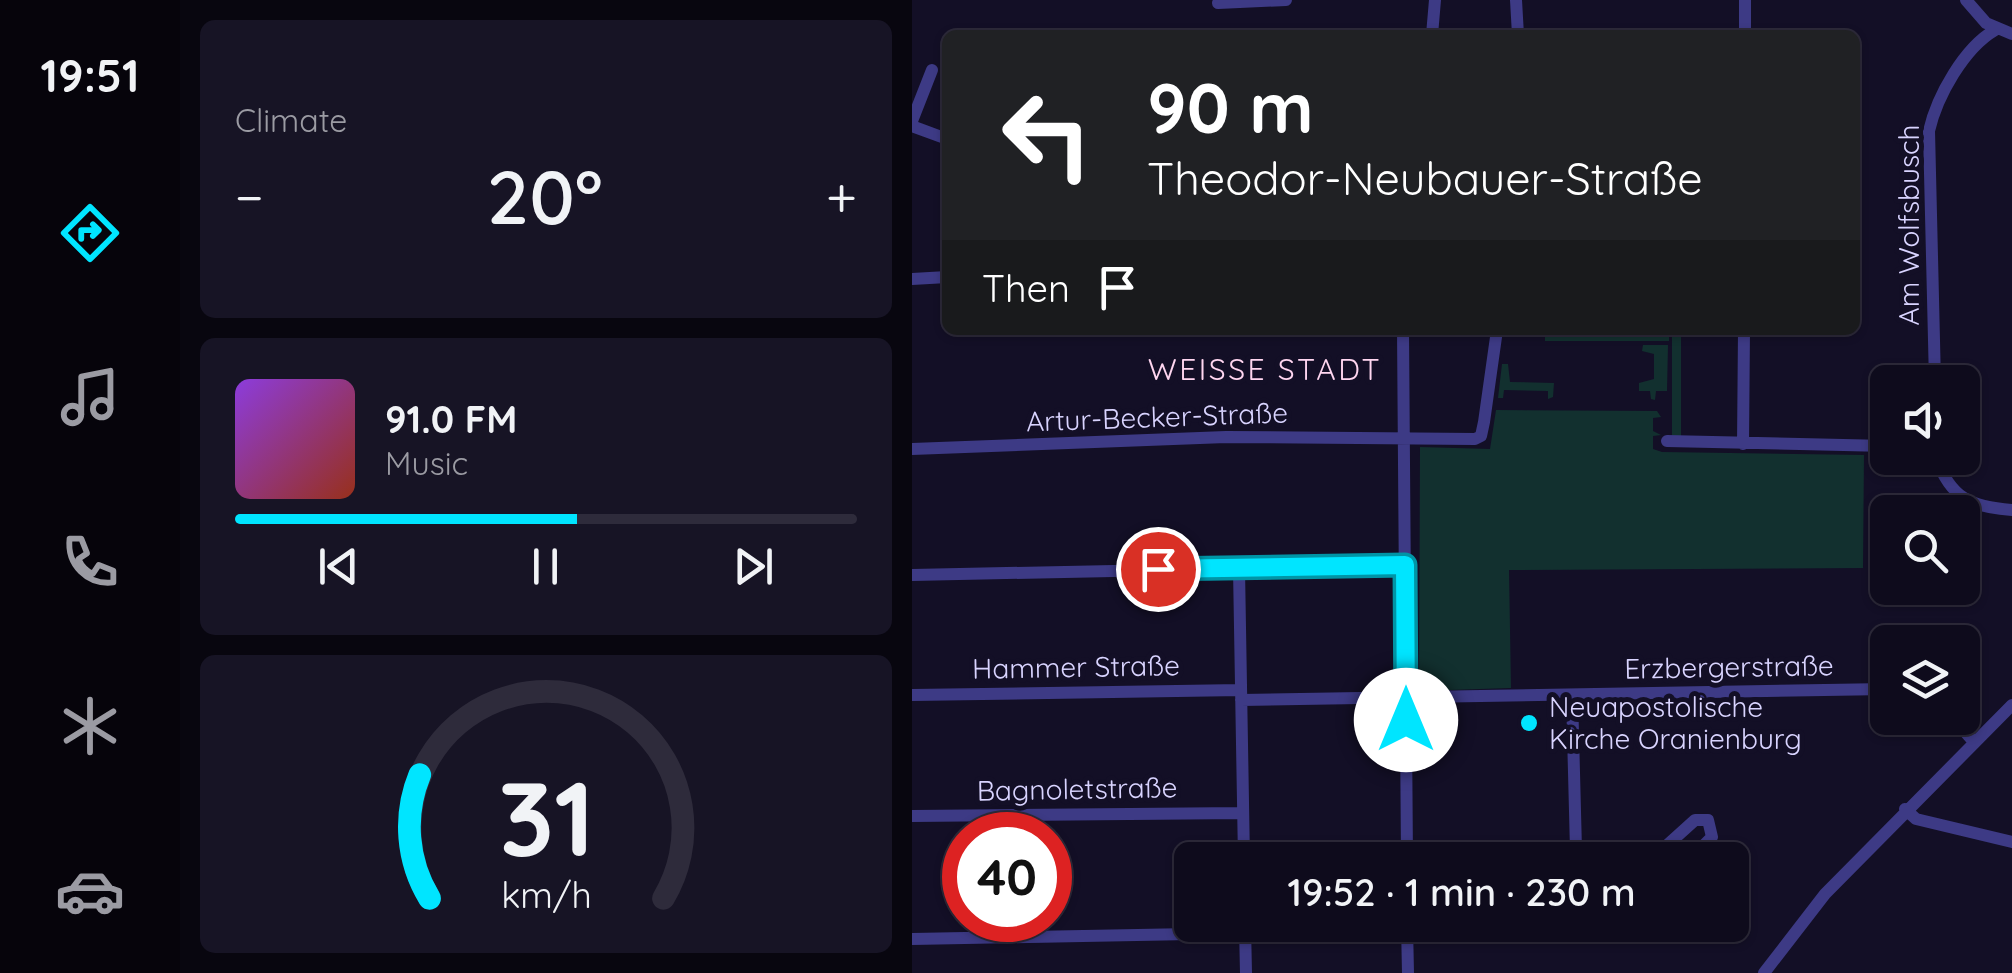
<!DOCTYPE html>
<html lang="en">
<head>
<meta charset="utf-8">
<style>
	body { margin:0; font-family:Quicksand,sans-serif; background:#171425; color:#f1f3f6; height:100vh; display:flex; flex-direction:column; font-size:38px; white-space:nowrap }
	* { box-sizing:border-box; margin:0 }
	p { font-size:32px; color:#9b9ba3 }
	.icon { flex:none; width:55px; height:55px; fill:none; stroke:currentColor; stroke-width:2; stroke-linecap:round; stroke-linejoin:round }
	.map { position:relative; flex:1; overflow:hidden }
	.sheet { display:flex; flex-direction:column; gap:20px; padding:20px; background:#08060f; width:732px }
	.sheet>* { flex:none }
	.guide { position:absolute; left:30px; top:30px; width:918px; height:305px; border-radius:15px; box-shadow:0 2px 8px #0004,0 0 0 2px #2e2b3b; background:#202124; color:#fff; overflow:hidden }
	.tools { position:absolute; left:958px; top:365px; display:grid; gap:20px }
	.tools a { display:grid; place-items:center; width:110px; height:110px; border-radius:15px; background:#0e0b1c; box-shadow:0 2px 8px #0004,0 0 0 2px #2e2b3b; font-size:50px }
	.speed { position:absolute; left:30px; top:812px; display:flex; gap:20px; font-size:50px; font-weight:700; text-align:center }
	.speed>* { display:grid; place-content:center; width:130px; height:130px; border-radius:50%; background:#0e0b1c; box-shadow:0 2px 8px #0004,0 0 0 2px #2e2b3b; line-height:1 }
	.speed .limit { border:15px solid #d22; background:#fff; color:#111 }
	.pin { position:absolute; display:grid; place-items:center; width:85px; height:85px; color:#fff; margin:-42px; border:5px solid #fff; border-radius:50%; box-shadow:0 2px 10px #0007 }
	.me { position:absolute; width:110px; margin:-55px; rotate:0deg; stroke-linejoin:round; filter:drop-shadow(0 0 8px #0008) }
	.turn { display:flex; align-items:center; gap:35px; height:210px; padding:0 40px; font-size:45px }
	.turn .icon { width:130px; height:130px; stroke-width:2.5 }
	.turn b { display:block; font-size:70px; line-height:85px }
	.then { display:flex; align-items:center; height:95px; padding:0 40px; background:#0003; gap:20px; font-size:38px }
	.big { font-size:75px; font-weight:600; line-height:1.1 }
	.sheet .card { flex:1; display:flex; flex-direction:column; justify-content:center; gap:15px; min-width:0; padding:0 35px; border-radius:15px; background:#171425 }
	.sheet .dial { align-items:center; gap:0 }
	.dial svg { height:260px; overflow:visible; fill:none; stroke:#2e2b3b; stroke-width:7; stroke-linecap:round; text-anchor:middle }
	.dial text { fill:#f1f3f6; stroke:none }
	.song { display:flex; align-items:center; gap:30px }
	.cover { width:120px; height:120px; border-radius:15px; background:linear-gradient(135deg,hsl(270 70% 55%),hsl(10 70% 35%)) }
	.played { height:10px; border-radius:5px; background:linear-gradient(90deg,#00e5ff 55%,#2e2b3b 55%) }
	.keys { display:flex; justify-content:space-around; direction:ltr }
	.heat { display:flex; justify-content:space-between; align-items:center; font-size:55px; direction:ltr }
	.trip { position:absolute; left:262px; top:842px; width:575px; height:100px; border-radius:15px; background:#0e0b1c; box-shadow:0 2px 8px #0004,0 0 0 2px #2e2b3b; font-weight:600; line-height:100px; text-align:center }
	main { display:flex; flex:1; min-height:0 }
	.dock { display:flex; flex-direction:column; width:180px; justify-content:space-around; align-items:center; background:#06040b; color:#9b9ba3 }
	.dock .icon { width:70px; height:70px }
	.dock .active { color:#00e5ff }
	.dock b { font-size:45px; color:#f1f3f6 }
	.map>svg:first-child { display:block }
	.green { fill:#12302f }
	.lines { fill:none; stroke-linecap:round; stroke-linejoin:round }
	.minor { stroke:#3d3a85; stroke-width:12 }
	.route-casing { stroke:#0095a6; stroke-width:25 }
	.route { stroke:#00e5ff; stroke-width:18 }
	.poi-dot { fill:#00e5ff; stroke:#130f26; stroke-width:4 }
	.labels { text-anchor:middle; stroke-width:10; stroke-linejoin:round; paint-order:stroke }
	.street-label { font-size:28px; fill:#d9d4ff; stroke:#130f26 }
	.poi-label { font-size:28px; fill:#d9d4ff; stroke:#130f26; text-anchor:start }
	.neighbourhood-label { font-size:30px; letter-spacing:2.5px; fill:#ffd6f0; stroke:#130f26 }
</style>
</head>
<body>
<main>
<nav class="dock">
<b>19:51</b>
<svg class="icon active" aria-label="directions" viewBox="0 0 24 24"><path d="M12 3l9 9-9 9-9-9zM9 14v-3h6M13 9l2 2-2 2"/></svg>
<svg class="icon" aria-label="music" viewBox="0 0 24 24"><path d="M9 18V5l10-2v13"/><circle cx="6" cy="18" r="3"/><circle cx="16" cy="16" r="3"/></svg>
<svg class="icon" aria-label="phone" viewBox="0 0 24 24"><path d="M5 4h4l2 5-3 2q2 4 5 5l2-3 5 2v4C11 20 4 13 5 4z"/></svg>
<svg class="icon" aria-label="climate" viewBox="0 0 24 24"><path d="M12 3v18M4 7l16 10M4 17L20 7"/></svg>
<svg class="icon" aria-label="car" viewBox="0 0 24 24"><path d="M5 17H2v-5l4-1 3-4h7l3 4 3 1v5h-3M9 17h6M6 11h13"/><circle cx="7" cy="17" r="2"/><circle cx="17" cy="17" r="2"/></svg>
</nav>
<section class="sheet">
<div class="card"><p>Climate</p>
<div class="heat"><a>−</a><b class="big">20°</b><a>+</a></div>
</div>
<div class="card">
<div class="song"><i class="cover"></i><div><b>91.0 FM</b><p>Music</p></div></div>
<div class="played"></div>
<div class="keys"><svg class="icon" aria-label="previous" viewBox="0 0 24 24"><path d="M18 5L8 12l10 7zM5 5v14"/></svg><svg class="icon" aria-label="pause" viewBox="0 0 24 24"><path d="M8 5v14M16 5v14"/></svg><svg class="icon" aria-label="next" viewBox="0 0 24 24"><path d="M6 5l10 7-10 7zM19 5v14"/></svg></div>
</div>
<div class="card dial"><svg viewBox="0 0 100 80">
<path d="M14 69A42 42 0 1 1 86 69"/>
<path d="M14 69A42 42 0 0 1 11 31" stroke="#00e5ff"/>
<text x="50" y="56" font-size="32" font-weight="700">31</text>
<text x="50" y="72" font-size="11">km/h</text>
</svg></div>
</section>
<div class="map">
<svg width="1100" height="973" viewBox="0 0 1100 973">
	<rect width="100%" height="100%" fill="#130f26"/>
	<!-- green -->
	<path class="green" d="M633 330H757V341H633Z
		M760 330H769V438L760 435Z
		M731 345H756L755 391H744L743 400 739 399 738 391H727V383L742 379V354L730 351Z
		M590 364H596L598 382 642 383 641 397 636 399V391L592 390 591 398H586Z
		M584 410 745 411 749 417 741 418V431L749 435 741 436V449L750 452 952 455 951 568 597 570 599 688 507 691 508 447 578 449Z
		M962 512 975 513V543L960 542Z"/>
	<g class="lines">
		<!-- minor -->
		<path class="minor" d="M604 0 606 35
			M833 0V35
			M1054 0 1074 23 1100 34
			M306 3 374 0
			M520 35 523 0
			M0 121 20 70
			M0 126 35 139
			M0 279 35 277
			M491 330 495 860
			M1023 382 1017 131C1025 96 1052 48 1083 30
			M755 441 975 446
			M831 444 832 330
			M0 449 314 437 563 439 569 436 572 422 585 330
			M1024 458C1039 498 1058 507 1100 510
			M327 569 332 860
			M0 575 493 565
			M0 695 329 690
			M660 695 664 850
			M329 700 975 689
			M1041 718 1062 742
			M993 809 1004 819 1100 842
			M0 816 331 813
			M630 851 790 847 800 837 796 820H783L752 848
			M495 925 496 973
			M333 926 334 973
			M0 939 333 933
			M852 973 913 894 1100 705"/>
	</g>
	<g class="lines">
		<defs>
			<path id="route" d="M246 569 493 565 494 720"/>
		</defs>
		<!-- route casing -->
		<use href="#route" class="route-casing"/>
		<!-- route -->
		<use href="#route" class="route"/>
	</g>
	<!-- markers -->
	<circle class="poi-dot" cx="617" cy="723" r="10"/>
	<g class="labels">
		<!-- street labels -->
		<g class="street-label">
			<text transform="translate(997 225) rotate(-90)" y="10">Am Wolfsbusch</text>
			<text transform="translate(245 417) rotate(-2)" y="10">Artur-Becker-Straße</text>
			<text transform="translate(164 667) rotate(-1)" y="10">Hammer Straße</text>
			<text transform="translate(817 667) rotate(-1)" y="10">Erzbergerstraße</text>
			<text transform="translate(165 789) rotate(-1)" y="10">Bagnoletstraße</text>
		</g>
		<!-- poi labels -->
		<g class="poi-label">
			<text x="637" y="717">Neuapostolische<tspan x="637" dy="32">Kirche Oranienburg</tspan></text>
		</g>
		<!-- neighbourhood labels -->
		<g class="neighbourhood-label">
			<text x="353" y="380">WEISSE STADT</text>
		</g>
	</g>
</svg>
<div class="tools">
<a><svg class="icon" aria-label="sound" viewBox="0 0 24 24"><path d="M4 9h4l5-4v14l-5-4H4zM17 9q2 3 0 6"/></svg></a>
<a><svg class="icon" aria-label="search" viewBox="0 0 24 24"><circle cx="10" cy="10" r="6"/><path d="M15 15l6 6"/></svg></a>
<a><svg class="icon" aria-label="layers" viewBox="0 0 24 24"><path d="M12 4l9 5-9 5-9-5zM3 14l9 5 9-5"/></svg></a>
</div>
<div class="speed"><div class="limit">40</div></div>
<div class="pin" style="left:246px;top:569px;background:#d93025"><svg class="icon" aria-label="arrive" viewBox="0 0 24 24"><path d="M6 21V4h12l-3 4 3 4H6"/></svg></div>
<svg class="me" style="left:494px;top:720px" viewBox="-20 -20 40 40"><circle r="19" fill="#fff"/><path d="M0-13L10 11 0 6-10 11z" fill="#00e5ff"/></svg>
<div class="trip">19:52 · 1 min · 230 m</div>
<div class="guide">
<div class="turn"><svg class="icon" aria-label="left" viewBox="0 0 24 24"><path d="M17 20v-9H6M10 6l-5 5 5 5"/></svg><div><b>90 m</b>Theodor-Neubauer-Straße</div></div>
<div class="then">Then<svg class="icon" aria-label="arrive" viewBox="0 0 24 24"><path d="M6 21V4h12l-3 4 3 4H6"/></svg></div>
</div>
</div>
</main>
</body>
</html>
